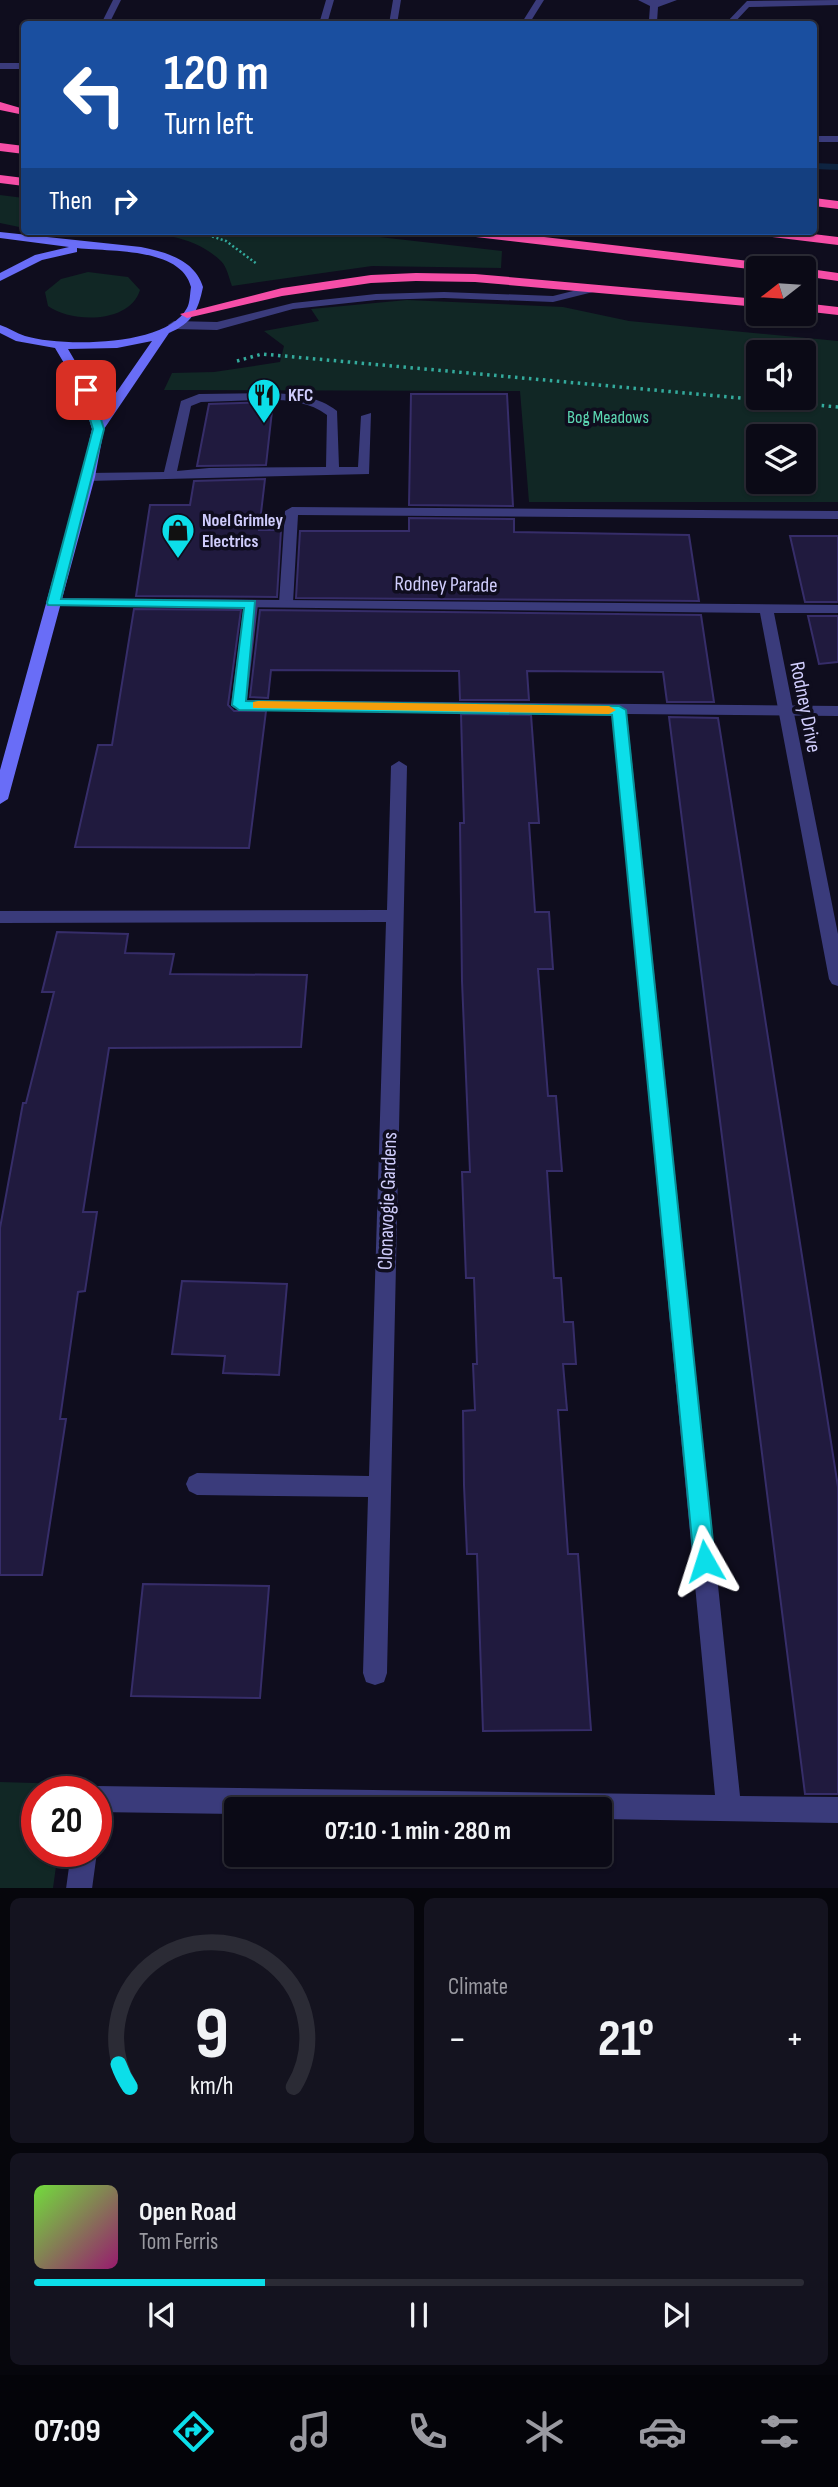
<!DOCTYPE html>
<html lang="en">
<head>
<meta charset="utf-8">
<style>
	body { margin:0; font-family:"Sofia Sans Condensed",sans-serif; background:#14131f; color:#f1f3f6; height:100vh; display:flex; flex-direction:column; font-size:26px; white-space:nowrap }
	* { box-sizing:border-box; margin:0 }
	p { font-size:23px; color:#9a9aa1 }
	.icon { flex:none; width:38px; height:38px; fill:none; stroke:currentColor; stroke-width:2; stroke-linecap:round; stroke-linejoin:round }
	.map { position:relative; height:1888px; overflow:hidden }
	.sheet { display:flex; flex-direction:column; gap:10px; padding:10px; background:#06060c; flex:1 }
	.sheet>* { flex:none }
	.banner { position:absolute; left:21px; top:21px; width:796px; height:214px; border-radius:7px; box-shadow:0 2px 5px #0004,0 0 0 2px #2b2b35; background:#1a4fa0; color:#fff; overflow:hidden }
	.needle { width:46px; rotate:253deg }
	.controls { position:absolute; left:746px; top:256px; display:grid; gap:14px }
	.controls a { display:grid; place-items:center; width:70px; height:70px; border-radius:7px; background:#0b0a16; box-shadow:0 2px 5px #0004,0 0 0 2px #2b2b35; font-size:35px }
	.speed { position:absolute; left:21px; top:1776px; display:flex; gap:14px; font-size:35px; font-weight:700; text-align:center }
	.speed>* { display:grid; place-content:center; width:91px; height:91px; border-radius:50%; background:#0b0a16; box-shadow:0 2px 5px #0004,0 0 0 2px #2b2b35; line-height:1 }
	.speed .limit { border:10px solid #d22; background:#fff; color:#111 }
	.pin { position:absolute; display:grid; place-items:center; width:60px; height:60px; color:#fff; margin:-30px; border-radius:14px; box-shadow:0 4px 10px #0006 }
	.me { position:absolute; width:77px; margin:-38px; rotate:354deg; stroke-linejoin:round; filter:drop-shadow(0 0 5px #0008) }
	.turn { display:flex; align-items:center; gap:24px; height:147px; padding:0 28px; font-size:32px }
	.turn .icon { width:91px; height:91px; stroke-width:2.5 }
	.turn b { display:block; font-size:49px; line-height:60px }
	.then { display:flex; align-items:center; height:66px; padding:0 28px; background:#0003; gap:14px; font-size:26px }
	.big { font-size:52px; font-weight:700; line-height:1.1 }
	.sheet .card { flex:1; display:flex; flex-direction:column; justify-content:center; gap:10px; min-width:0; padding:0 24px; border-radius:10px; background:#14131f }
	.sheet .dial { align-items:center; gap:0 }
	.dial svg { height:182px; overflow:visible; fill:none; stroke:#2b2b35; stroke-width:7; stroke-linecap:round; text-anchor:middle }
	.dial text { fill:#f1f3f6; stroke:none }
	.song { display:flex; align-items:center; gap:21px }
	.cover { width:84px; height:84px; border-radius:10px; background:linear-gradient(135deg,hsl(100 70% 55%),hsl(320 70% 35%)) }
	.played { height:7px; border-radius:4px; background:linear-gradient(90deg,#0cdee9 30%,#2b2b35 30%) }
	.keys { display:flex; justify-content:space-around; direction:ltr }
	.heat { display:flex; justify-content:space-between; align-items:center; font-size:38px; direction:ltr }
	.sheet .tiles { flex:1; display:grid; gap:10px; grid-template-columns:1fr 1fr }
	.card:last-child { grid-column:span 2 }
	.trip { position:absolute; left:224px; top:1797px; width:388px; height:70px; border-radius:7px; background:#0b0a16; box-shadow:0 2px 5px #0004,0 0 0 2px #2b2b35; font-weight:700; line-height:70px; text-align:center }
	.tabs { display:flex; height:112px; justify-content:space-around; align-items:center; background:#040409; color:#9a9aa1 }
	.tabs .icon { width:49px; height:49px }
	.tabs .active { color:#0cdee9 }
	.tabs b { font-size:32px; color:#f1f3f6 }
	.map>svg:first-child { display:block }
	.green { fill:#112725; fill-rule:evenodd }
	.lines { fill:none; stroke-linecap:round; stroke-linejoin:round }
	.stream { fill:#0e2441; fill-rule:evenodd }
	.building { fill:#201a3e; stroke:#362d69; stroke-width:2 }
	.path-far1 { stroke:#33aa9c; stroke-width:2.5; stroke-dasharray:2 2.5; stroke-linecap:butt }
	.path { stroke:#33aa9c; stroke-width:3.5; stroke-dasharray:2.5 4.5; stroke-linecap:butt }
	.lane { fill:#3a3b7b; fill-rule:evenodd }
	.street { fill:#3a3b7b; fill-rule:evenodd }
	.secondary { fill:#696df7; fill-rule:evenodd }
	.highway { fill:#f64ea7; fill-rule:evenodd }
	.route { fill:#0cdee9; stroke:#089097; stroke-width:2 }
	.slow { fill:#f59e0b }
	.labels { text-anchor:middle; stroke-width:7; stroke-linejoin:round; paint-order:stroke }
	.far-poi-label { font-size:18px; font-weight:bold; fill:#d0cdfc; stroke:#0f0d1e; text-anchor:start }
	.far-park-label { font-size:18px; fill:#5dd8b3; stroke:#0f0d1e }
	.street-label { font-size:21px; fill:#d0cdfc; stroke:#0f0d1e }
</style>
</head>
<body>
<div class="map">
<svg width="838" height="1889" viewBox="0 0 838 1889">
	<rect width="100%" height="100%" fill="#0f0d1e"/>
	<!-- green -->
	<path class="green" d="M0 195 24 198V228L0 223Z
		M44 231H327L502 251 501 268 372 266 232 286C229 278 227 267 221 261 175 218 101 239 44 231Z
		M88 272 128 277 140 290C130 324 71 323 48 306L45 292 61 279Z
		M407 300 563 307 629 321 838 341V502H529L520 391 164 390 172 373 214 372 280 362 284 346 264 331 319 321 311 309ZM758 352H803V397H758ZM758 436H803V481H758Z
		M0 1782 68 1784 67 1792H37V1852H58L53 1888H0Z"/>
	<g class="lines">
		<!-- stream -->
		<path class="stream" d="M814 163 838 164V170L814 169Z"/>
	</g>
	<!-- building -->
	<path class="building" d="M411 394H507L513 506 409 505Z
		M273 402 266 465 197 466 209 404Z
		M265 479 259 530H281L277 597 136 596 150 505H190L194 481Z
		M409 518 514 519V532L689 535 699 601 296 598 300 531H409Z
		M790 536H838V602H805Z
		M134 609 241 610 228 705 234 711H266L249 848 75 847 98 745H112Z
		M260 610 701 615 714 702H667L663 672 527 671 529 700H460L459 671 271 670 268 698 250 697Z
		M808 616H838V662L819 664Z
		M461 714 531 715 539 823H529L535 912H549L553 969H538L548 1096H556L562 1171H547L554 1278H561L564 1322H573L576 1364H563L567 1410H558L568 1554H578L591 1730 483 1731 477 1554H467L464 1485 463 1411 475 1410 473 1364H477L474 1278H466L462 1172H470L462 981 460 823H464Z
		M669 717 718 718 736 832 838 1487V1794H805Z
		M57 932 128 934 125 953 174 954 170 974 307 975 301 1047 109 1048 83 1212H97L85 1291 78 1292 60 1419H66L42 1575H0V1228L23 1103H26L54 992H42Z
		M182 1281 287 1284 279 1375 223 1373 225 1356 172 1354Z
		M143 1584 269 1586 260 1698 131 1696Z"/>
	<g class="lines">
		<!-- path-far1 -->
		<path class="path-far1" d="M195 231 226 241 257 264"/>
		<!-- path -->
		<path class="path" d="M237 361 262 354 838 407"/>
		<!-- lane -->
		<path class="lane" d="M326 0H334L327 24H319Z
			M393 0H401L397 24H389Z
			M536 0H544L529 24H521Z
			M638 0H677L658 7 657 22 641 24 649 20 650 6Z
			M838 0V5L749 7 733 24H725L747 1Z
			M106 20 165 21 169 24H103Z
			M0 63H19L24 66 19 69H0Z
			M597 285 601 286V290L553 302 444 298 376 300 293 309 217 330 174 329 168 325 174 321 217 322 293 303 376 294 444 292 553 296Z
			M270 393C295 394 318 396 337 411L339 467H358L361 416 371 413 369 474 88 481 81 477 88 473 164 472 181 401 199 394ZM231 401C262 400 301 395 327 415L326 467 209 468 177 471 191 406 201 402Z
			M292 507 838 511V519L298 515 293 603 286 607 279 603 285 511Z
			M251 600 258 604 247 700 838 706V716L627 714 740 1796 838 1797V1823L600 1819V1810H236V1814L96 1812V1792H86L96 1786 715 1795 612 714 234 708 231 705 244 604Z
			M96 1850 97 1852 92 1889H66L71 1852Z"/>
		<!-- street -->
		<path class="street" d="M113 0H121L109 24H101Z
			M814 136H838V142H814Z
			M53 598 838 605V613H774L838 934V986L832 984 829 979 760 613 48 605V599Z
			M399 761 407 766 387 1673 384 1682 375 1685 366 1682 363 1673 368 1497 197 1495 189 1491 186 1484 189 1477 197 1473 369 1476 386 922 0 923V911L387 910 391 766Z"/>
		<!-- secondary -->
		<path class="secondary" d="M0 232 141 247C166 252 195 260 203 287 198 311 192 323 169 333L104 429 95 477 8 799 0 804V770L81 477 92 429 80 390 55 348 16 341 0 333V325C9 328 16 333 25 336 61 347 167 347 187 308 190 303 190 293 191 287 181 247 110 252 77 248V252L42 260 0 281V273L35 255 69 247 0 238ZM152 341 100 416 92 390 68 349 117 348Z"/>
		<!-- highway -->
		<path class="highway" d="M0 102 24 109V115L0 110Z
			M0 143 24 146V154L0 151Z
			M0 175 24 178V186L0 183Z
			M814 198 838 201V209L814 206Z
			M452 231H493L774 264 781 268 758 270 459 235Z
			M748 231H788L838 237V245L755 235Z
			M803 268 838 273V281L803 276Z
			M416 273 475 274 758 299V307L475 282 416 281 371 283 282 296 187 318 180 314 282 288 371 275Z
			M803 303 838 307V315L803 311Z"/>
	</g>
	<!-- route -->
	<path class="route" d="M86 386 92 390 104 429 61 599 255 601 246 701 619 706 626 710 715 1561 712 1568 705 1571 697 1568 694 1561 612 715 239 710 232 705 244 608 48 605 47 603 93 429 81 390Z"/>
	<!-- slow -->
	<path class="slow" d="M258 701 609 706 616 710 609 714 253 708V702Z"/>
	<!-- icons -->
	<defs>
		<symbol id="restaurant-pin" viewBox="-11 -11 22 30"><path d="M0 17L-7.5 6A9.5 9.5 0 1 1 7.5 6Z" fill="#0cdee9" stroke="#0f0d1e"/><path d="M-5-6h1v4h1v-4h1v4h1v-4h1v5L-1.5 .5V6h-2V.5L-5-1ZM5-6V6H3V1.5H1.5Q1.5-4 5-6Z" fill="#111"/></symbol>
		<symbol id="shop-pin" viewBox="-11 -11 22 30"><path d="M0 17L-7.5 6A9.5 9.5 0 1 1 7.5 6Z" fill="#0cdee9" stroke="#0f0d1e"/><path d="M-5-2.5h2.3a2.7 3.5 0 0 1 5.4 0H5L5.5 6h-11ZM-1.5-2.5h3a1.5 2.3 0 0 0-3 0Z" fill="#111"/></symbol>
	</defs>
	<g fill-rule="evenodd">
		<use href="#restaurant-pin" x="245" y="376" width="38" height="52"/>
		<use href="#shop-pin" x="159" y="511" width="38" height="52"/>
	</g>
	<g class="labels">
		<!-- far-poi labels -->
		<g class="far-poi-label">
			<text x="288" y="401">KFC</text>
			<text x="202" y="526">Noel Grimley<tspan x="202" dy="21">Electrics</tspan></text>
		</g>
		<!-- far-park labels -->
		<g class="far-park-label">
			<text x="608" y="423">Bog Meadows</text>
		</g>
		<!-- street labels -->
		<g class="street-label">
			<text transform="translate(446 584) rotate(1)" y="7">Rodney Parade</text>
			<text transform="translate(806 707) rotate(79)" y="7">Rodney Drive</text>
			<text transform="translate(387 1201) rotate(-88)" y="7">Clonavogie Gardens</text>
		</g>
	</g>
</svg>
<div class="controls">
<a><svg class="needle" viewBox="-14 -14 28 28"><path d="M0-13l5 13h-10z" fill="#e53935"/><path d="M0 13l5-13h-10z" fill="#9a9aa1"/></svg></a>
<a><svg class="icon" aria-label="sound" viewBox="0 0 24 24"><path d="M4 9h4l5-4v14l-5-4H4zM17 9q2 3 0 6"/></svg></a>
<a><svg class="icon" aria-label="layers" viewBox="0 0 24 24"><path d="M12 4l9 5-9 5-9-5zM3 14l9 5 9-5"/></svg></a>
</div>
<div class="speed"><div class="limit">20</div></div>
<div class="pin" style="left:86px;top:390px;background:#d93025"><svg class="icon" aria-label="arrive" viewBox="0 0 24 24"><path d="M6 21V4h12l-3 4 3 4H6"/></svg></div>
<svg class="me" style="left:705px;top:1561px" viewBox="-20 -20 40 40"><path d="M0-17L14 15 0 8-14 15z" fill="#0cdee9" stroke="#fff" stroke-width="4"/></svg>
<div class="trip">07:10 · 1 min · 280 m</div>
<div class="banner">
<div class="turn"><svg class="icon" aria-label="left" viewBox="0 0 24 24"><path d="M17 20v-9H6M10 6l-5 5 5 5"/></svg><div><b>120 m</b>Turn left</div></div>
<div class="then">Then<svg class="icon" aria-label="right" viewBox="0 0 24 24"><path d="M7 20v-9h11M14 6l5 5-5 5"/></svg></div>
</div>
</div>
<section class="sheet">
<div class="tiles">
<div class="card dial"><svg viewBox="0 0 100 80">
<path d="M14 69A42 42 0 1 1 86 69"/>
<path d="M14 69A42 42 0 0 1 9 59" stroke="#0cdee9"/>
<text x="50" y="56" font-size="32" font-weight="700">9</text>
<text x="50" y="72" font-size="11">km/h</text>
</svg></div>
<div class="card"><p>Climate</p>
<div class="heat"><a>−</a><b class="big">21°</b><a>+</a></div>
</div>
<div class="card">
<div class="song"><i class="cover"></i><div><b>Open Road</b><p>Tom Ferris</p></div></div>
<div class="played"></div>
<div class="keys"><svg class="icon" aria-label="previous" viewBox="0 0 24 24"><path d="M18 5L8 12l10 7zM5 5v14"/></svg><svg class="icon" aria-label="pause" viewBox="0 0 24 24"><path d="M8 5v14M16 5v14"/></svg><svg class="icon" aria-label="next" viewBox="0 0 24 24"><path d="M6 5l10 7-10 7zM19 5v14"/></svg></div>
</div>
</div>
</section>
<nav class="tabs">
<b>07:09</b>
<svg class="icon active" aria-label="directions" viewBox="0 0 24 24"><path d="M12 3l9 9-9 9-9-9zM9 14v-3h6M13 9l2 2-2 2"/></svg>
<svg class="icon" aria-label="music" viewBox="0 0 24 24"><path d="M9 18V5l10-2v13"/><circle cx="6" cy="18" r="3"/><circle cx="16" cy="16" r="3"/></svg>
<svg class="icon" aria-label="phone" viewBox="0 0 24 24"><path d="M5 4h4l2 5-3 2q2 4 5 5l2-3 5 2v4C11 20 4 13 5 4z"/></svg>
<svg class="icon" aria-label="climate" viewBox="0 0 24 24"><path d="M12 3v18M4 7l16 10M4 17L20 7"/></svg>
<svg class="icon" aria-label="car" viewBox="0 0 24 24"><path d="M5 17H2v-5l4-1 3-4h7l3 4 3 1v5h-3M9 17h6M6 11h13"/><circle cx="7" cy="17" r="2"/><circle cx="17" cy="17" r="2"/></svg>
<svg class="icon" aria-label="filters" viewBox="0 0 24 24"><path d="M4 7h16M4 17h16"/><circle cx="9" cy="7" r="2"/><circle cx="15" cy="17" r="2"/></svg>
</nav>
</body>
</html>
